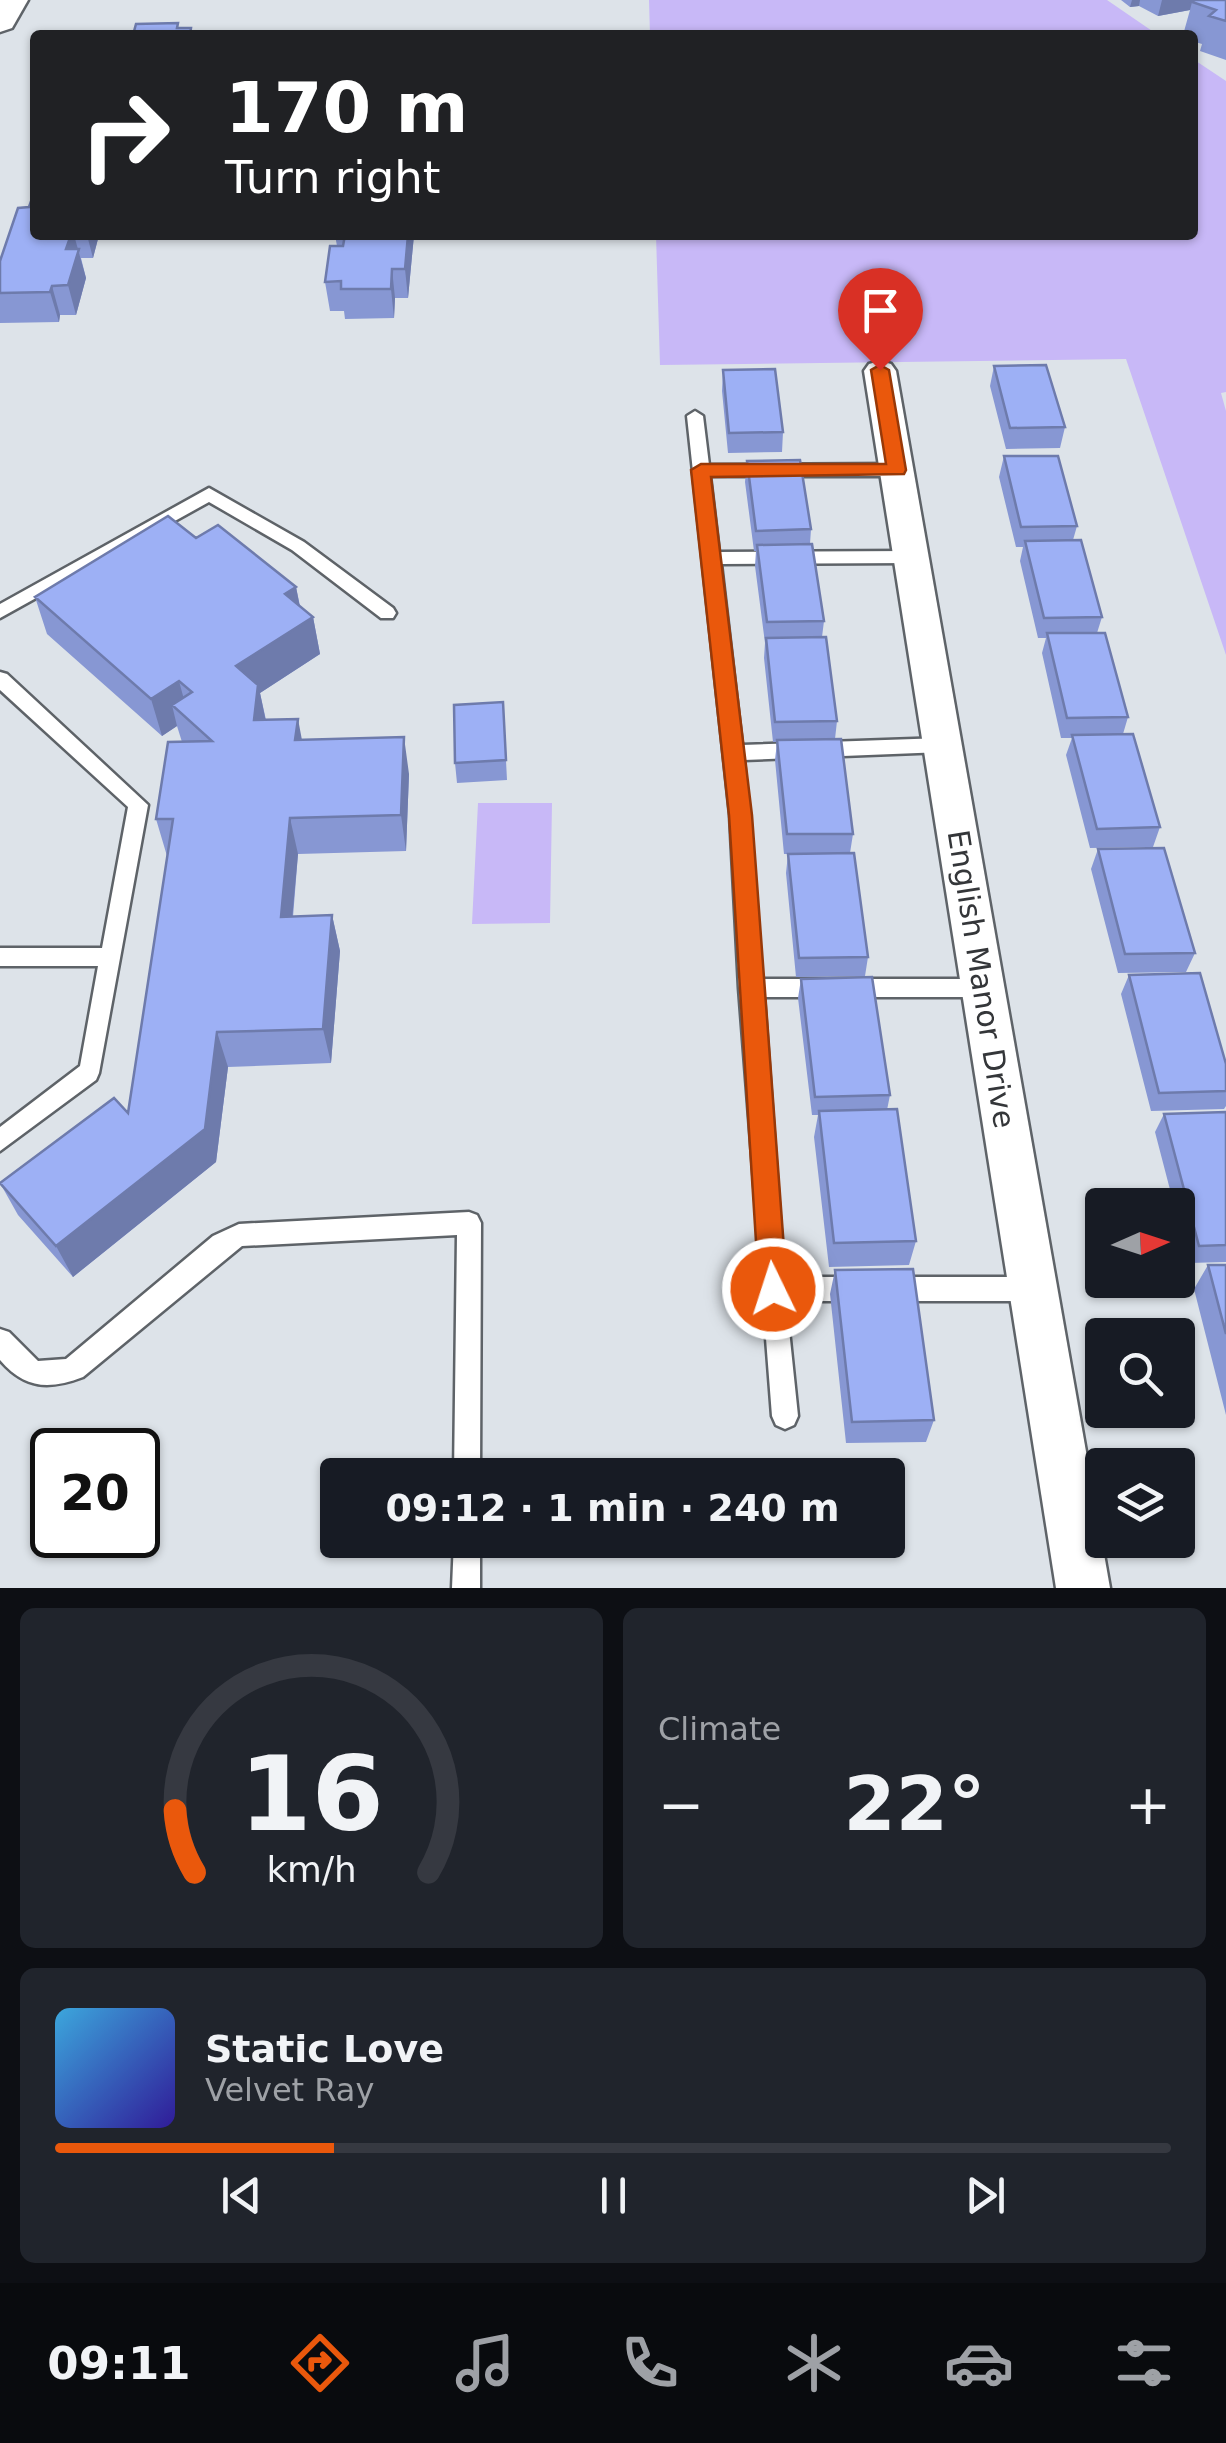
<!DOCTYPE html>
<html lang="en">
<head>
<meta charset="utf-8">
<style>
	body { margin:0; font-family:"DejaVu Sans",sans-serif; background:#20242c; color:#f1f3f6; height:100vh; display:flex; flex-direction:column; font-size:38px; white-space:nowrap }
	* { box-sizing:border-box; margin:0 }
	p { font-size:32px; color:#9ea1a6 }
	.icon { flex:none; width:55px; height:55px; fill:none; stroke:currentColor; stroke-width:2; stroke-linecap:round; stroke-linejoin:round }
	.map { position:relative; height:1588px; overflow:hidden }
	.details { display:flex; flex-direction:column; gap:20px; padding:20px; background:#0d0f14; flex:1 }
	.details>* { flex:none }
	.guide { position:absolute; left:30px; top:30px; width:1168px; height:210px; border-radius:10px; box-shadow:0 2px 8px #0004; background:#202124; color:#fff; overflow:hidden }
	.needle { width:65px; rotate:87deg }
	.fabs { position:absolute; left:1085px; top:1188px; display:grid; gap:20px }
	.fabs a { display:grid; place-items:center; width:110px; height:110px; border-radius:10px; background:#171b24; box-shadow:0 2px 8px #0004; font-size:50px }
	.speed { position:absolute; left:30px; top:1428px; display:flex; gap:20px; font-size:50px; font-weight:700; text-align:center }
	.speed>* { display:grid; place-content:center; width:130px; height:130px; border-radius:50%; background:#171b24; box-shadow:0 2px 8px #0004; line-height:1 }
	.speed .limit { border:5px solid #111; border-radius:15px; background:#fff; color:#111 }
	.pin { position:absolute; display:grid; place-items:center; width:85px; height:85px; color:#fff; margin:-102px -42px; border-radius:50% 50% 50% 0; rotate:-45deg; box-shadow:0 0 10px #0007 }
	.pin .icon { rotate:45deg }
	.me { position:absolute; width:110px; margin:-55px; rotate:356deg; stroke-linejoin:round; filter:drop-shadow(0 0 8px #0008) }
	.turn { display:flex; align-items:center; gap:35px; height:210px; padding:0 30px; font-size:45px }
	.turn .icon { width:130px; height:130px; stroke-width:2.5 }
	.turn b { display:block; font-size:70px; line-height:85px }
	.big { font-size:75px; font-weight:700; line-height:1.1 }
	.details .tile { flex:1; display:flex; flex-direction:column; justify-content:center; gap:15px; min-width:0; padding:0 35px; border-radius:15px; background:#20242c }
	.details .dial { align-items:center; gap:0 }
	.dial svg { height:260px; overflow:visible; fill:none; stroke:#363941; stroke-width:7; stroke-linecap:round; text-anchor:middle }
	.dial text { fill:#f1f3f6; stroke:none }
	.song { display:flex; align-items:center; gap:30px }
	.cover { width:120px; height:120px; border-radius:15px; background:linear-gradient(135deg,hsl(200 70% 55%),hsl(250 70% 35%)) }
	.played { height:10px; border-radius:5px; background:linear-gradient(90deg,#ea580c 25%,#363941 25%) }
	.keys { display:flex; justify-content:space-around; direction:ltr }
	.heat { display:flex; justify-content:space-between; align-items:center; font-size:55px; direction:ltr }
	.details .tiles { flex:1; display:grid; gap:20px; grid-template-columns:1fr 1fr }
	.tile:last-child { grid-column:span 2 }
	.trip { position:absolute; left:320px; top:1458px; width:585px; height:100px; border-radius:10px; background:#171b24; box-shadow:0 2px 8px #0004; font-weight:700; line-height:100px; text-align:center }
	.tabs { display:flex; height:160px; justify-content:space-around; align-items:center; background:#090b0e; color:#9ea1a6 }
	.tabs .icon { width:70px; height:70px }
	.tabs .on { color:#ea580c }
	.tabs b { font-size:45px; color:#f1f3f6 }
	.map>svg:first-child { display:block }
	.green { fill:#c8b8f7 }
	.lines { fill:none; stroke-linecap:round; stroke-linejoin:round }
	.service-casing { stroke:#5e6368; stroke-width:5 }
	.minor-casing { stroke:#5e6368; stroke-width:5 }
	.secondary-casing { stroke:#5e6368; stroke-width:5 }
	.service { fill:#fff; fill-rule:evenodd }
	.minor { fill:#fff; fill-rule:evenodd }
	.secondary { fill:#fff; fill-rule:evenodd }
	.wall { fill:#8797d3 }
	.shaded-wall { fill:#6e7bac }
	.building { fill:#9db0f5; stroke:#6e7bac; stroke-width:2.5 }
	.route { fill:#ea580c; stroke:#983908; stroke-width:2.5 }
	.labels { text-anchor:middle; stroke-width:8; stroke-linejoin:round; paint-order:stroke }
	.street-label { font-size:30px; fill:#343639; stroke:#fff }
</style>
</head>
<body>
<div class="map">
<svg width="1226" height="1588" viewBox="0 0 1226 1588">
	<rect width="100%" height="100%" fill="#dde3e9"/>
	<!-- green -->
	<path class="green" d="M649 0H1107L1158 35H650Z
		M1193 59 1226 81V392L1221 393 1226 411V655L1126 359 660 365 656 235H1192Z
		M478 803H552L550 923 472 924Z"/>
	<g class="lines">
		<defs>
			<path id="service" d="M695 411 703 416 709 465 897 464 905 470 897 476H710L719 552 911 551 920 557 911 563 721 564 742 745 943 738 953 745 943 752 744 760 762 979H983L991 982 994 988 991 994 983 997H764L784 1277H856L865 1281 868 1289 865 1297 856 1301H786L798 1416 794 1425 785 1429 776 1425 772 1416 739 988 730 815 687 416Z
				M209 488 304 542 393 608 396 613 393 618H381L292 550 209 502 0 618V604Z
				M0 672 7 674 148 805 99 1073 96 1080 0 1151V1127L80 1066 98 966H0V948H102L128 807 0 690Z
				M469 1212 477 1215 481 1223 480 1475H454L457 1235 242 1246 83 1377C49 1390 25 1389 0 1360V1329L9 1332 38 1361 66 1359 213 1236 239 1224Z
				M890 1277H1033L1042 1281 1045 1289 1042 1297 1033 1301H890L881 1297 878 1289 881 1281Z
				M454 1540H480V1588H452Z"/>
			<path id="minor" d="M880 361 891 364 896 371 1110 1588H1056L864 371 869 364Z"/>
			<path id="secondary" d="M0 0H28L12 28 0 32Z"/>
		</defs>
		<!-- service casing -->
		<use href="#service" class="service-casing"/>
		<!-- minor casing -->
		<use href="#minor" class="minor-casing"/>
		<!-- secondary casing -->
		<use href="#secondary" class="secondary-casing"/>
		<!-- service -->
		<use href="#service" class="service"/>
		<!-- minor -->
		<use href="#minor" class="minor"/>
		<!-- secondary -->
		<use href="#secondary" class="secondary"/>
	</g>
	<!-- wall -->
	<path class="wall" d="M1121 0H1226V60L1200 51 1202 44 1192 41V35H1183L1190 10 1158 16 1139 6 1130 7Z
		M35 235H99L93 258H81L86 278 76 315H60L59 322 0 323V261Z
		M335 235H414L408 298H395L394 318 345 319 344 311H330L325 282 337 246Z
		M994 366 1065 427 1060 448 1006 449 990 386Z
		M723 370 783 432 782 452 728 453 722 391Z
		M1004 456 1077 526 1073 540 1102 617 1097 633 1128 717 1123 734 1160 827 1153 847 1090 848 1066 755 1072 738H1061L1042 653 1046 638H1038L1020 561 1023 547H1016L999 477Z
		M747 461 811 529 810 544 824 621 822 637 837 721 835 739 853 834 850 853 868 957 865 976 796 977 786 873 788 854H784L775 760 777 742H773L764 658 765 643 755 566 756 551H754L745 482Z
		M196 538 296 587 300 606 313 617 320 654 260 693 266 720 302 740 409 774 406 851 298 854 293 917 332 915 340 951 331 1063 228 1067 216 1162 73 1277 18 1215 0 1183 128 1113 167 856 156 819 182 742 177 726 162 736 47 634 35 597Z
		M503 702 507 780 457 783 455 763Z
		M1098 849 1195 953 1186 972 1118 973 1091 869Z
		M1129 975 1226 1064V1106L1224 1109 1151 1111 1121 994Z
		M801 979 890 1095 887 1110 916 1241 909 1265 829 1267 814 1137 818 1115H812L798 998Z
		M1226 1112V1262L1189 1263 1178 1217V1205H1174L1155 1132 1164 1114Z
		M1208 1265H1226V1415L1194 1289Z
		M835 1270 934 1420 926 1442 846 1443 830 1294Z"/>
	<!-- shaded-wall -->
	<path class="shaded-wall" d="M1132 0H1140L1139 6 1130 7Z
		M1162 0H1206L1192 2 1190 10 1158 16Z
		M71 235H74L86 278 76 315 68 285 66 249Z
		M87 235H99L93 258Z
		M408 235H414L408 298 405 269Z
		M392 269 395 298 394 318 391 289Z
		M52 286 60 315 59 322 50 292Z
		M296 587 303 623 313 617 320 654 260 693 266 722 262 757 236 666 285 594Z
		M179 681 189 718 172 705 177 726 162 736 151 699Z
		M298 719 305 756 295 740Z
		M404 737 409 774 406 851 401 815Z
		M290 818 298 854 289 953 281 917Z
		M332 915 340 951 331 1063 323 1029Z
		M217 1032 228 1067 216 1162 73 1277 56 1246Z"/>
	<!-- building -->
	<path class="building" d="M1194 0H1226V21L1209 16 1216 10 1192 2Z
		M178 23 177 28H191L190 35H133L136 24Z
		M387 33H408V35H387Z
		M35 190V235H71L66 249H79L68 285 52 286 50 292 0 293V261L18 208 29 207Z
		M345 235H408L405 269H392L391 289H341V281L325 282 330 246H343Z
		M1046 365 1065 427 1010 428 994 366Z
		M775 369 783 432 729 433 723 370Z
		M1004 456H1058L1077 526 1021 527Z
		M800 460 811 529 756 531 747 461Z
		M168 516 196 538 218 525 296 587 285 594 313 617 236 666 258 685 254 720 298 719 295 740 404 737 401 815 290 818 281 917 332 915 323 1029 217 1032 205 1129 56 1246 0 1183 114 1098 128 1113 173 819H156L168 742 212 741 172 705 192 692 179 681 151 699 35 597Z
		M1081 540 1102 617 1044 618 1025 541Z
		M812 544 824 621 767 622 757 545Z
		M1047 633H1105L1128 717 1067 718Z
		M826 637 837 721 775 722 766 638Z
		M503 702 506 760 455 763 454 705Z
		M1133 734 1160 827 1097 829 1072 735Z
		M841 739 853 834H787L777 740Z
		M1164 848 1195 953 1125 954 1098 849Z
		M854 853 868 957 799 958 788 854Z
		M1200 973 1226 1064V1091L1159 1093 1129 975Z
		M872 977 890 1095 815 1097 801 979Z
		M897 1109 916 1241 834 1243 819 1111Z
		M1226 1112V1245L1199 1246 1164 1114Z
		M1208 1265H1226V1334Z
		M913 1269 934 1420 852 1422 835 1270Z"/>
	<!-- route -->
	<path class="route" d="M880 365 889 370 906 470 904 474 711 477 752 815 787 1289 783 1298 773 1302 763 1298 759 1289 729 815 691 470 701 464H886L871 370Z"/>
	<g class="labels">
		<!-- street labels -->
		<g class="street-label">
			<text transform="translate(981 979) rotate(81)" y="10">English Manor Drive</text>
		</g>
	</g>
</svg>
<div class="fabs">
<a><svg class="needle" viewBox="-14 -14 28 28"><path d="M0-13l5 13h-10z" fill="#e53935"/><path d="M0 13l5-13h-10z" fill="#9ea1a6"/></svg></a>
<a><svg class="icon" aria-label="search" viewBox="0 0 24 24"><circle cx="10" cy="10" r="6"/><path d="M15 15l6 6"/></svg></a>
<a><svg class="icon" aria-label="layers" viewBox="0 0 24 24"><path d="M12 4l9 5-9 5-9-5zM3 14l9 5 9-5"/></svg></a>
</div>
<div class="speed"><div class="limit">20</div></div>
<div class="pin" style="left:880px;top:370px;background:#d93025"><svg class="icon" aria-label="arrive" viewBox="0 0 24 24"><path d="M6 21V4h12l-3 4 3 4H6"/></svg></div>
<svg class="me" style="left:773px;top:1289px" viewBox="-20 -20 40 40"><circle r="17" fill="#ea580c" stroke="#fff" stroke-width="3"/><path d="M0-11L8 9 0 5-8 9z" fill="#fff"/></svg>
<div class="trip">09:12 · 1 min · 240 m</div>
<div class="guide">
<div class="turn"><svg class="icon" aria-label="right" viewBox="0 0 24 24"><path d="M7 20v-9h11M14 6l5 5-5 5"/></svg><div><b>170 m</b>Turn right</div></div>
</div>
</div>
<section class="details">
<div class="tiles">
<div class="tile dial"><svg viewBox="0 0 100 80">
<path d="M14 69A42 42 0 1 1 86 69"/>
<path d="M14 69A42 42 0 0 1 8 50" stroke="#ea580c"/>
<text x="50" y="56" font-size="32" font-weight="700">16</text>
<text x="50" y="72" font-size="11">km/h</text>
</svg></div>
<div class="tile"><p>Climate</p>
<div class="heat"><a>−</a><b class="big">22°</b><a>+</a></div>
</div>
<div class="tile">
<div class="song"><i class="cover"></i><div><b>Static Love</b><p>Velvet Ray</p></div></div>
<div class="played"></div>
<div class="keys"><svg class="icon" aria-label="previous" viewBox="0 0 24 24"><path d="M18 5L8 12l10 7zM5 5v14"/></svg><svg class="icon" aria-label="pause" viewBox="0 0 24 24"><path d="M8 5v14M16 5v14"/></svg><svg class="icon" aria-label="next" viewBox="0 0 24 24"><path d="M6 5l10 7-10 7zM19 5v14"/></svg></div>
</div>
</div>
</section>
<nav class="tabs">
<b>09:11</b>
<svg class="icon on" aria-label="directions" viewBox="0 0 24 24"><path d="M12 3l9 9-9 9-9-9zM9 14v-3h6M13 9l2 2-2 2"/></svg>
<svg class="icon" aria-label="music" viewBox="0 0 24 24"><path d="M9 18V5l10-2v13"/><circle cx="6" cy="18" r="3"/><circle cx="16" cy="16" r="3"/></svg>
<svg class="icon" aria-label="phone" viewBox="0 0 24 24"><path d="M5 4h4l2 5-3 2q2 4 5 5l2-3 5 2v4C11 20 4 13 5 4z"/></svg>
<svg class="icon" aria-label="climate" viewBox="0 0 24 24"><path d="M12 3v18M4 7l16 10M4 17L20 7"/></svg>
<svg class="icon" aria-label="car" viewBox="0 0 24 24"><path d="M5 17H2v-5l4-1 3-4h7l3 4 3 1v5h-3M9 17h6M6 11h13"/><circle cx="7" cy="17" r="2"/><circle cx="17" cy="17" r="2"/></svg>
<svg class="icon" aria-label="filters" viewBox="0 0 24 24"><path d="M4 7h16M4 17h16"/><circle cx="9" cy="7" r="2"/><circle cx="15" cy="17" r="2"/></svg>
</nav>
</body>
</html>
